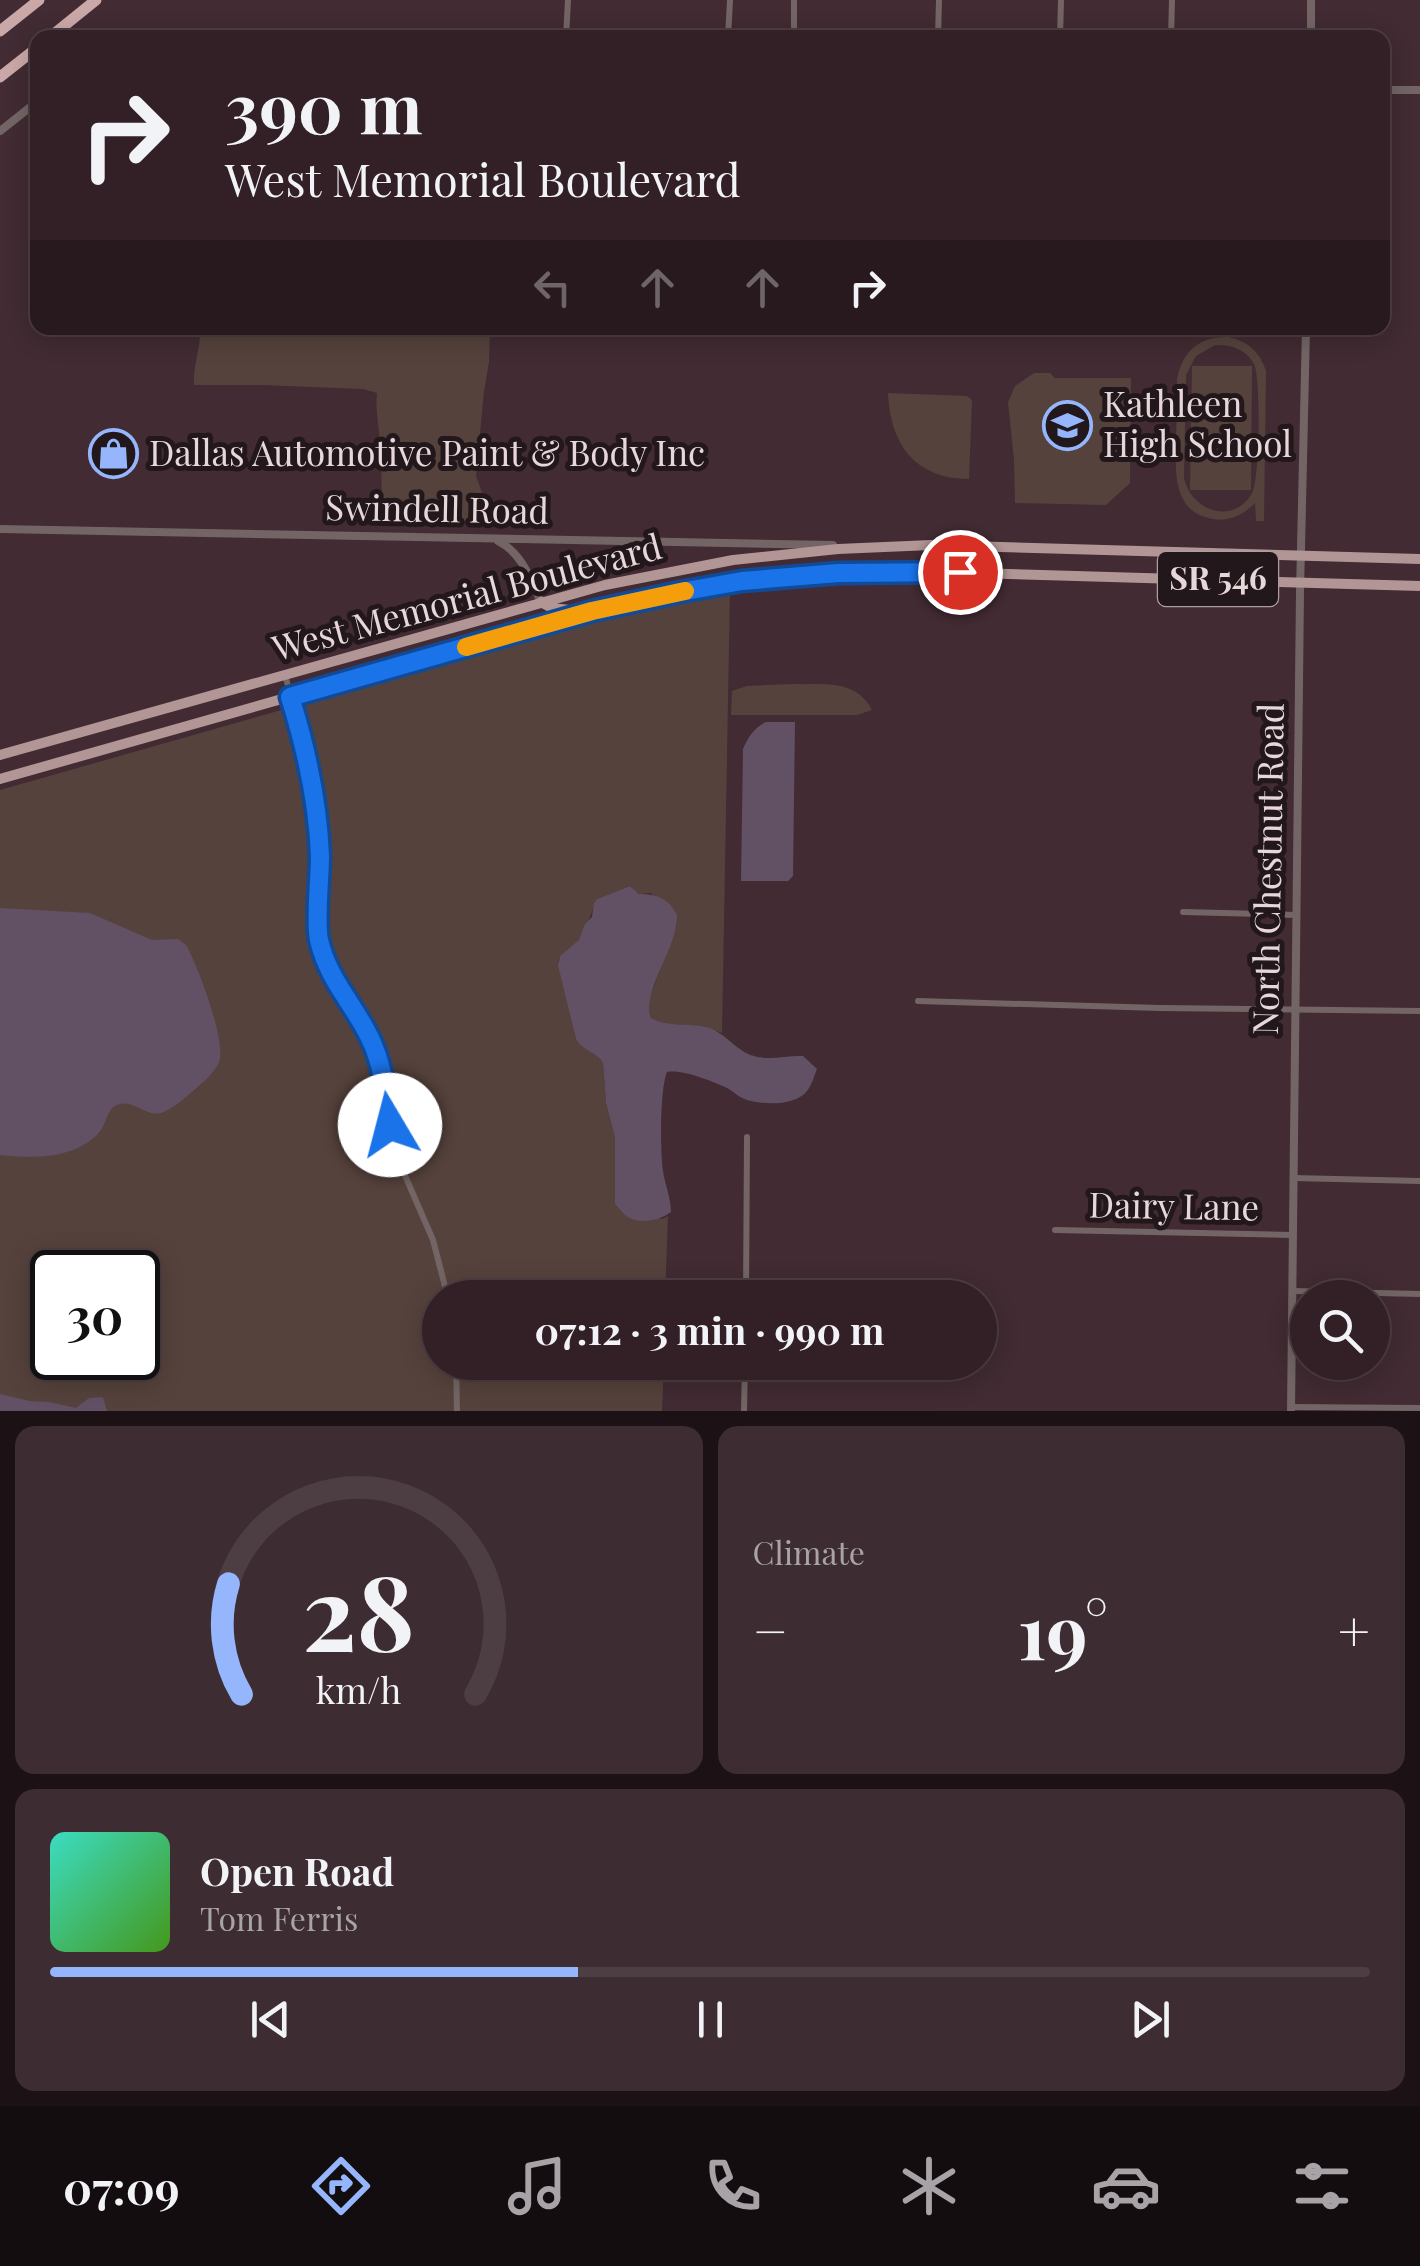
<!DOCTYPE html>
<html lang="en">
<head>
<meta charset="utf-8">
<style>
	body { margin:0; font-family:"Playfair Display",serif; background:#3d2d32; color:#f1f3f6; height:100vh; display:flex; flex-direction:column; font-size:38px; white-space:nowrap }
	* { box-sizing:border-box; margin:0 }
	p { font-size:32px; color:#a8a3a7 }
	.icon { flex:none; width:55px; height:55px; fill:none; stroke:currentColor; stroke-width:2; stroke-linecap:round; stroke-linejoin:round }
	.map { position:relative; height:1411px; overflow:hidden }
	.details { display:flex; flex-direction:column; gap:15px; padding:15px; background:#1c1215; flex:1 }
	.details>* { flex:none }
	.top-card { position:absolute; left:30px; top:30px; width:1360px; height:305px; border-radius:20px; box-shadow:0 5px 25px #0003,0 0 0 2px #4d3e43; background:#322026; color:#f1f3f6; overflow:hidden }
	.tools { position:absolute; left:1290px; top:1280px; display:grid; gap:20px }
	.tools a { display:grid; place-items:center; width:100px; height:100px; border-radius:50%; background:#322026; box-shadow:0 5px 25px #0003,0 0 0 2px #4d3e43; font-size:50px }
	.speed { position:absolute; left:30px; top:1250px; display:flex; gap:20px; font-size:50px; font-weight:700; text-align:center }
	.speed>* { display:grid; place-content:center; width:130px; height:130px; border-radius:50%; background:#322026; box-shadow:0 5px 25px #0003,0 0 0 2px #4d3e43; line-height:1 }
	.speed .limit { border:5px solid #111; border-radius:15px; background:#fff; color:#111 }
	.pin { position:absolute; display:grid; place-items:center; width:85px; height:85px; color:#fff; margin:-42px; border:5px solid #fff; border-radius:50%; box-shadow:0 2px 10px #0007 }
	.me { position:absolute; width:110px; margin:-55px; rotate:352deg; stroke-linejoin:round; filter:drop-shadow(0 0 8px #0008) }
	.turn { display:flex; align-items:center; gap:35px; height:210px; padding:0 30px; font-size:45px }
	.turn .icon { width:130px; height:130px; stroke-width:2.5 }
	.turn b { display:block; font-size:70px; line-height:85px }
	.lanes { display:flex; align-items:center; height:95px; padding:0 30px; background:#0003; justify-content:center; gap:50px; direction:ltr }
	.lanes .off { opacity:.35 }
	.big { font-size:75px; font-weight:700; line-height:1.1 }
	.details .widget { flex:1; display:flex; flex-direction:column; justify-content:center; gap:15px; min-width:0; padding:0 35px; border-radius:20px; background:#3d2d32 }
	.details .dial { align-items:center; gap:0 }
	.dial svg { height:260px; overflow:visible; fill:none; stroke:#4d3e43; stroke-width:7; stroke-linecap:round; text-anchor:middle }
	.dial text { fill:#f1f3f6; stroke:none }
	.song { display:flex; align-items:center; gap:30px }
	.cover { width:120px; height:120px; border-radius:15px; background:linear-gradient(135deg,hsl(170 70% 55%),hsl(100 70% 35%)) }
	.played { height:10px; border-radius:5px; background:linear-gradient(90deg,#95b6fd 40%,#4d3e43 40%) }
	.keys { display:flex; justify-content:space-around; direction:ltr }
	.heat { display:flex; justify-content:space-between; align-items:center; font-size:55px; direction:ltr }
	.details .tiles { flex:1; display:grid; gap:15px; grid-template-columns:1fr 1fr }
	.widget:last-child { grid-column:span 2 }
	.trip { position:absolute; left:422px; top:1280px; width:575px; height:100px; border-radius:50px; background:#322026; box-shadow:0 5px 25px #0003,0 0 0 2px #4d3e43; font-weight:700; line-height:100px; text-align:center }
	.dock { display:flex; height:160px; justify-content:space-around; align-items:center; background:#140d0f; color:#a8a3a7 }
	.dock .icon { width:70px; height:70px }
	.dock .on { color:#95b6fd }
	.dock b { font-size:45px; color:#f1f3f6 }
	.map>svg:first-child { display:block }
	.green { fill:#56423c; fill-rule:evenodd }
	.water { fill:#625065 }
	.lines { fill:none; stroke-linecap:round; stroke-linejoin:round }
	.minor { stroke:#736565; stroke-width:6 }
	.tertiary { stroke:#736565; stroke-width:8 }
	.primary { stroke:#b29595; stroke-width:10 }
	.motorway { stroke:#cba8a8; stroke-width:11 }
	.route-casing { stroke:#114b97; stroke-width:25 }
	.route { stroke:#1a73e8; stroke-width:18 }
	.slow { stroke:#f59e0b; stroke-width:18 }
	.labels { text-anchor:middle; stroke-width:10; stroke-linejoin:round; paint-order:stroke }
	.shield { fill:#22171a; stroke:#ac9da1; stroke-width:2.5 }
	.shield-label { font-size:32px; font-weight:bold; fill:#e7d7db }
	.poi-label { font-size:35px; fill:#e7d7db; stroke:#22171a; text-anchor:start }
	.street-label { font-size:35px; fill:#e7d7db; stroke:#22171a }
</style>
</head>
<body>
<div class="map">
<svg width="1420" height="1411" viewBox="0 0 1420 1411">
	<rect width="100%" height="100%" fill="#422b32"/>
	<!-- green -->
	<path class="green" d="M200 328H490L489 362 484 391 476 476 493 522 383 518C381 493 382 468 380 443 379 426 375 410 377 393L363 389 262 385H194C193 364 201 348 200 328Z
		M1228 337C1248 341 1260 352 1266 371L1264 521H1256L1255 503C1244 514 1230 522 1213 519 1170 512 1176 467 1176 435 1177 417 1177 398 1177 380 1182 352 1199 336 1228 337ZM1215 345C1231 344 1246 349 1254 364 1261 377 1260 480 1252 493 1233 526 1191 511 1184 478L1186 375 1196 356Z
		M1192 366H1252L1251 490H1190Z
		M1034 373H1050L1055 378H1131L1130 483 1106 505 1015 503 1014 460 1008 402 1015 386Z
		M888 393 967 396 972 400 969 479C915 479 890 444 888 393Z
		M730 589 722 1033C699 1022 673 1029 651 1018L648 1002 677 924 651 893 639 894 630 886 597 899C591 912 586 933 576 944 570 951 563 952 558 960L576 1039C582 1051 597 1052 603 1063L606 1103 615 1138V1204L662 1219 668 1216 665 1297 440 1298V1362L664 1363 662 1411H0V790L662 602ZM52 1272H138V1358H52Z
		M793 684C824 685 856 679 872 710L857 715H731L732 691 747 686Z"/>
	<!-- water -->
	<path class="water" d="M766 722H795L793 876 788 881H741L743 749C748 737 755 727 766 722Z
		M630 886 639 894C657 894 668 898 677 915 678 948 641 991 651 1018 668 1027 687 1023 706 1027 726 1032 735 1051 754 1056 769 1061 788 1055 803 1056L817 1069C814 1076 812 1085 807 1091 795 1106 764 1105 747 1100 740 1098 734 1092 727 1088 712 1081 682 1069 667 1072 660 1088 660 1152 663 1171 665 1185 671 1198 671 1212 661 1220 640 1225 628 1217 623 1214 620 1209 615 1204V1138L606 1103 603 1063C597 1052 582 1051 576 1039L558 965 560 956 579 940 585 924 592 917 594 903 597 899Z
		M0 908 90 913 152 940 178 939 186 945C197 963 227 1043 219 1062 214 1074 202 1083 193 1091 184 1099 172 1109 161 1113 145 1117 133 1098 117 1105 107 1109 107 1121 101 1130 79 1159 33 1159 0 1155Z
		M0 1394 30 1401 49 1402 76 1408 89 1398 103 1397 107 1411H0Z"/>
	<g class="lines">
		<!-- minor -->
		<path class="minor" d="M566 38 568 0
			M728 38 730 0
			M794 38V0
			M938 38 939 0
			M1060 38 1061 0
			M1171 38 1172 0
			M677 329V328
			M285 675 302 735 316 811 320 853 319 938 336 986 362 1023 376 1052 386 1091 393 1139 400 1164 433 1240 448 1298
			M1183 912 1296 915
			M918 1001 1160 1008 1420 1011
			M1293 1178 1420 1181
			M1055 1230 1292 1235
			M1292 1291 1420 1294
			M746 1298 747 1137
			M456 1362 457 1411
			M1291 1407 1420 1408
			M744 1411 745 1362"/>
		<!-- tertiary -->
		<path class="tertiary" d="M1311 38V0
			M1382 90H1420
			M0 131 38 101
			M0 529 833 545
			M498 541C522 553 530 578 541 602
			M1291 1411 1300 592 1306 328"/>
		<!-- primary -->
		<path class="primary" d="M541 602 552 608 578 611
			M0 755 605 585 733 560 838 549 931 545 1420 559
			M0 779 592 611C695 585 799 572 905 571L1420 586"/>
		<!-- motorway -->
		<path class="motorway" d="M0 31 39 0
			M49 38 96 0
			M0 77 38 47"/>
	</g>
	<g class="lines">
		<defs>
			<path id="route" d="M390 1125C386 1094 383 1064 369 1036 352 1002 328 979 319 940 315 920 320 879 320 856 318 802 306 748 290 697L592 611 680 592 742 581 838 573 960 572"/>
		</defs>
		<!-- route casing -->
		<use href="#route" class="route-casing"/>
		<!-- route -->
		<use href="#route" class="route"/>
		<!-- slow -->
		<path class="slow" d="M466 647 592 611 685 591"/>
	</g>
	<!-- icons -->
	<defs>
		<symbol id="school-ring" viewBox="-11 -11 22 22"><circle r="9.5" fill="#22171a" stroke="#95b6fd" stroke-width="1.5"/><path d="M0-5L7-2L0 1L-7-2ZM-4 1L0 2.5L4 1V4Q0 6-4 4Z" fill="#95b6fd"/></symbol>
		<symbol id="shop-ring" viewBox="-11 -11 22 22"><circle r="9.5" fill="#22171a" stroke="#95b6fd" stroke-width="1.5"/><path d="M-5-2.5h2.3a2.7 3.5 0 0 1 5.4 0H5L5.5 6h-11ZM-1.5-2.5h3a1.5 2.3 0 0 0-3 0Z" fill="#95b6fd"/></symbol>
	</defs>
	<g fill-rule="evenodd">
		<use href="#school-ring" x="1040" y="398" width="55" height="55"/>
		<use href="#shop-ring" x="86" y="426" width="55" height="55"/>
	</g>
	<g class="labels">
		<!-- shield labels -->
		<rect class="shield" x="1158" y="552" width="120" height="54" rx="8"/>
		<g class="shield-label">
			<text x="1218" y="590">SR 546</text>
		</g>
		<!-- poi labels -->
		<g class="poi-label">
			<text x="1103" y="417">Kathleen<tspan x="1103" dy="40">High School</tspan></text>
			<text x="149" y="466">Dallas Automotive Paint &amp; Body Inc</text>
		</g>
		<!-- street labels -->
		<g class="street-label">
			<text transform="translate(437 510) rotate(1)" y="12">Swindell Road</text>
			<text transform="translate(467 598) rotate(-15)" y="12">West Memorial Boulevard</text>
			<text transform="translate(1269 869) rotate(-89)" y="12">North Chestnut Road</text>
			<text transform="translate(1174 1207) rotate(1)" y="12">Dairy Lane</text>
		</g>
	</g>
</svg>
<div class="tools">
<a><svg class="icon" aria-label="search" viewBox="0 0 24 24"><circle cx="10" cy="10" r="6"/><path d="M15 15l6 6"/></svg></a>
</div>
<div class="speed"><div class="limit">30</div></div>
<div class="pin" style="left:960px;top:572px;background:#d93025"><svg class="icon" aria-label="arrive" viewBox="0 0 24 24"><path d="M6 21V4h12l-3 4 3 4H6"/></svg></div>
<svg class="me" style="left:390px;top:1125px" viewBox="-20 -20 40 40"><circle r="19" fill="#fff"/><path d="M0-13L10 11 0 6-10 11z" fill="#1a73e8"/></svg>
<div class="trip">07:12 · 3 min · 990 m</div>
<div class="top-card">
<div class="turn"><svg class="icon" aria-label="right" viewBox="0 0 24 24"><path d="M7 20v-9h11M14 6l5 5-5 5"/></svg><div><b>390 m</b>West Memorial Boulevard</div></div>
<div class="lanes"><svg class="icon off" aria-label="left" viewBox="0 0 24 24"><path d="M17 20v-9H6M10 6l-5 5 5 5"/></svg><svg class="icon off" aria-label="ahead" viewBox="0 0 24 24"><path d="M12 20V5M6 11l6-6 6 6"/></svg><svg class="icon off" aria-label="ahead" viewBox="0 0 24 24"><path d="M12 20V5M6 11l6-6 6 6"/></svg><svg class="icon" aria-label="right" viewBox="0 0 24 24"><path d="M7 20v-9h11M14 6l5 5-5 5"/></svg></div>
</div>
</div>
<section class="details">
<div class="tiles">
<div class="widget dial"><svg viewBox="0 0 100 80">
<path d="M14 69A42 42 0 1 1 86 69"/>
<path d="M14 69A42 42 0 0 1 10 35" stroke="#95b6fd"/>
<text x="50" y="56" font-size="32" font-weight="700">28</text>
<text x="50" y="72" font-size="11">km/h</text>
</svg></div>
<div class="widget"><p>Climate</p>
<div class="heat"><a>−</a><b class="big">19°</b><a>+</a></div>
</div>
<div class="widget">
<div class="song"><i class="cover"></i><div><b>Open Road</b><p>Tom Ferris</p></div></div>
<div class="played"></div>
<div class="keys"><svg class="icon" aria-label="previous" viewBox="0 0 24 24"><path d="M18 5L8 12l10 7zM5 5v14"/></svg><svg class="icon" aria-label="pause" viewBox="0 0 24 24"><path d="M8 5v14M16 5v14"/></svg><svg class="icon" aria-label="next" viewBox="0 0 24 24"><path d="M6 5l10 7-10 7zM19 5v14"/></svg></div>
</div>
</div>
</section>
<nav class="dock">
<b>07:09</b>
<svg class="icon on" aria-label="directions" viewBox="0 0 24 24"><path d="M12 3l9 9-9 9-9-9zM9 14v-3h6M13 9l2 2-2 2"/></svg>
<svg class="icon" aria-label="music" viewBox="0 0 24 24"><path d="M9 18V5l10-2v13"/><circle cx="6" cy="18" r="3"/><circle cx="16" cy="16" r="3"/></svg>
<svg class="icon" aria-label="phone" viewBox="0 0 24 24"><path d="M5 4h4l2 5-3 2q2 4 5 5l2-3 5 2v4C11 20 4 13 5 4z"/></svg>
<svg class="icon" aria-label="climate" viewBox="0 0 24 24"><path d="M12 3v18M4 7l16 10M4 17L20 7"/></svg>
<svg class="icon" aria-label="car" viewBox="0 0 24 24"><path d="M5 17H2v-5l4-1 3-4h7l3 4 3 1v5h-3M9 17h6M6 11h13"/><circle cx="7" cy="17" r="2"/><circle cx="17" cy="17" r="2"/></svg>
<svg class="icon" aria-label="filters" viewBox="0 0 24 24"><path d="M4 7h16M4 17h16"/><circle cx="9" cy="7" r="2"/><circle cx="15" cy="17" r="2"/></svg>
</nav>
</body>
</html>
